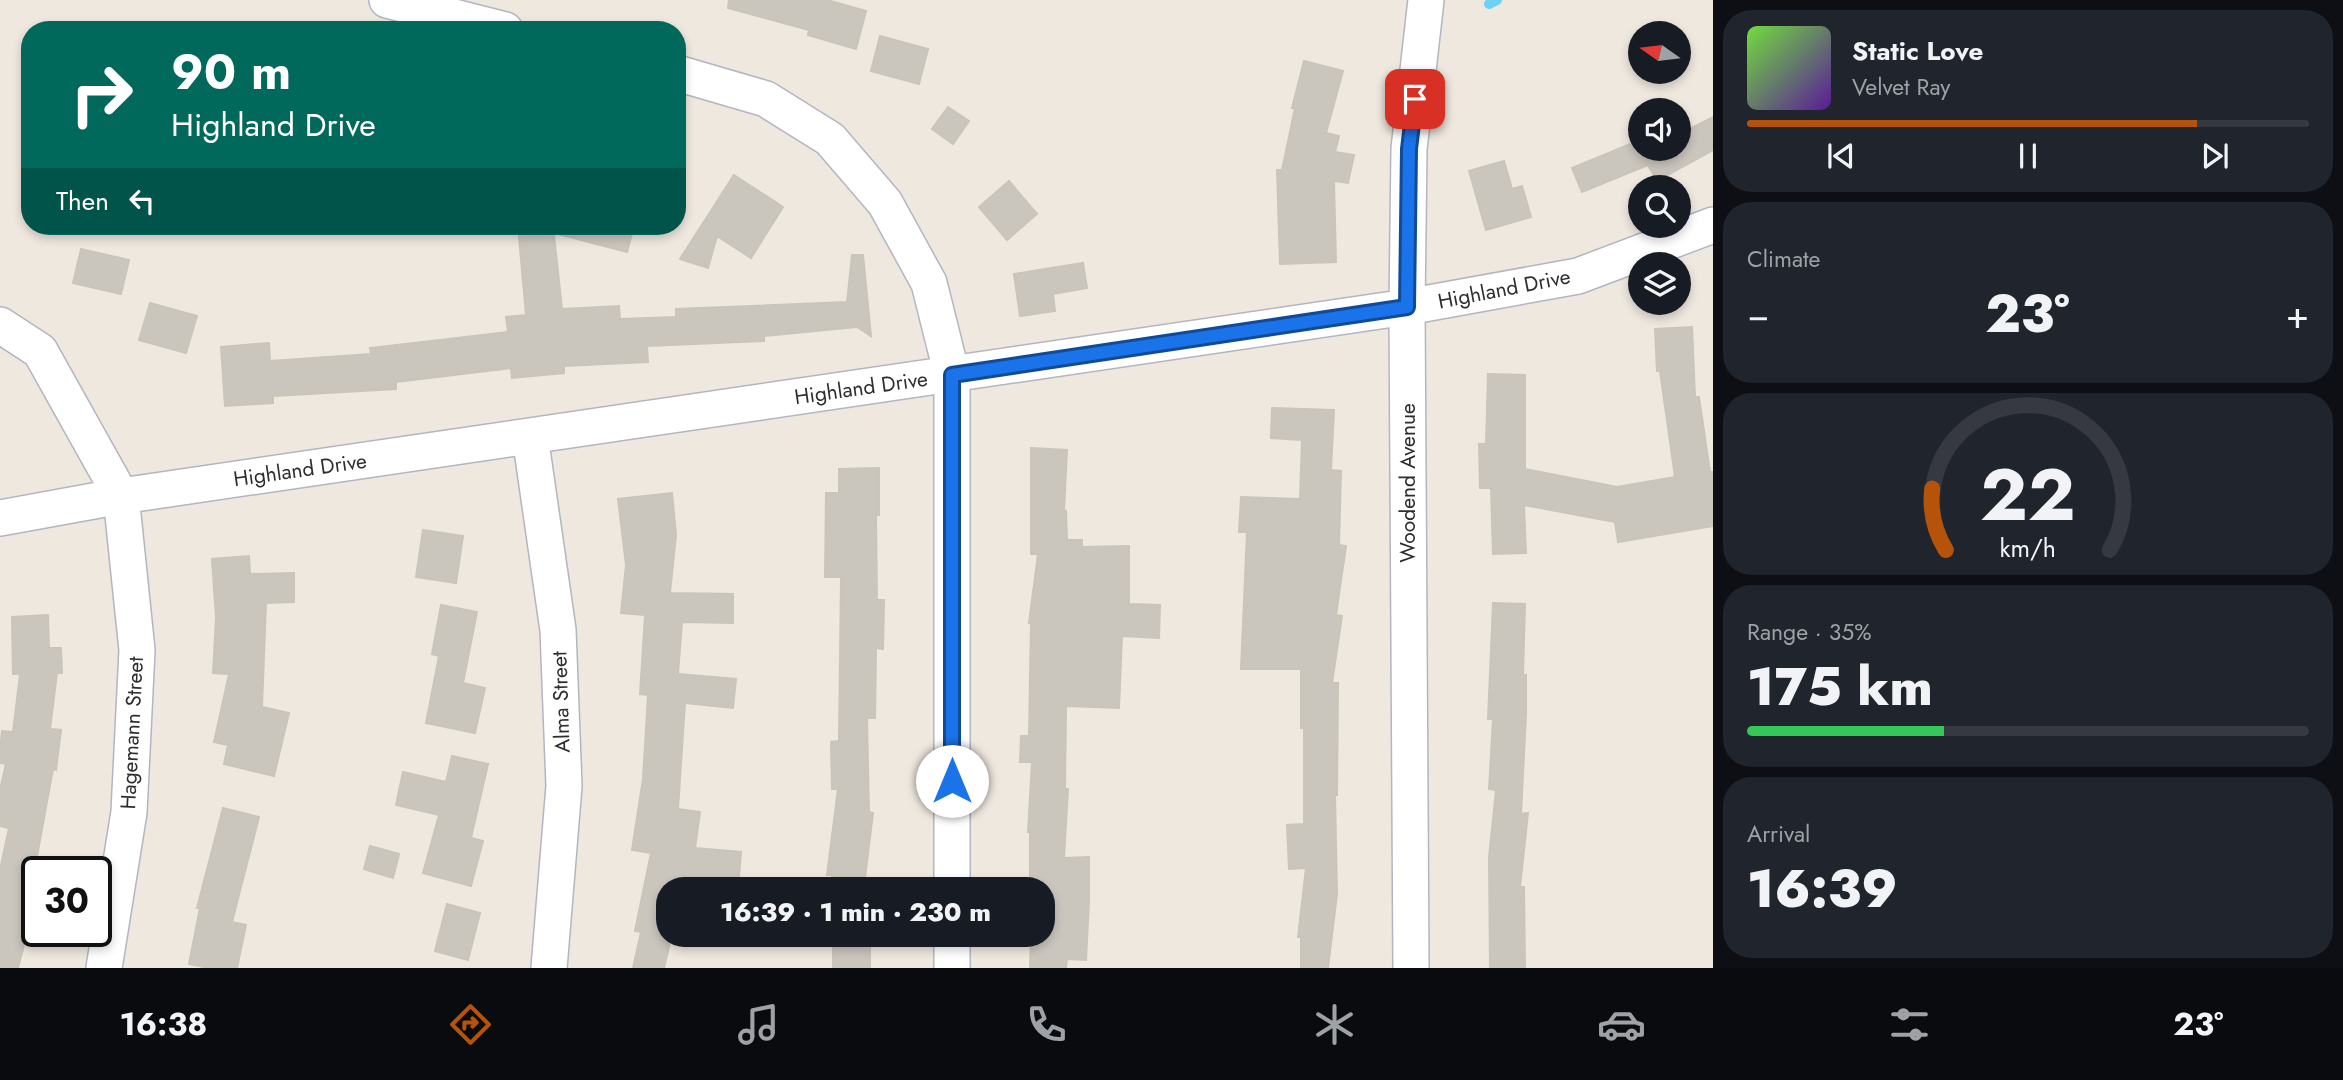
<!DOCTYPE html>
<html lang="en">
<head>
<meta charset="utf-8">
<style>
	body { margin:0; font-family:Jost,sans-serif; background:#20242c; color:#f1f3f6; height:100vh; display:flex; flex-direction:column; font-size:26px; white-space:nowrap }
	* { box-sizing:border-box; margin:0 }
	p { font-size:23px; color:#9ea1a6 }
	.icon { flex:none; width:38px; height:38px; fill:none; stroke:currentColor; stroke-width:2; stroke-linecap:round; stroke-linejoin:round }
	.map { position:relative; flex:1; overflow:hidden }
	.details { display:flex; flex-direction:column; gap:10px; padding:10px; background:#0d0f14; width:630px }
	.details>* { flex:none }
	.hud { position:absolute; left:21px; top:21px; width:665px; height:214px; border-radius:28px; box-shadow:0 4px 10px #0003; background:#00695c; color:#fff; overflow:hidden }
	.needle { width:46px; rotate:284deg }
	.tools { position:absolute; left:1628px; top:21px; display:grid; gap:14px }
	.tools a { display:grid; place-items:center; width:63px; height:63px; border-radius:50%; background:#171b24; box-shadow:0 4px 10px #0003; font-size:35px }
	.speed { position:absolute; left:21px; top:856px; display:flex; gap:14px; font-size:35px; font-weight:700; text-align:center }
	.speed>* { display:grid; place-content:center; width:91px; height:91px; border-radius:50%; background:#171b24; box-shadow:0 4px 10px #0003; line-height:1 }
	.speed .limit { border:4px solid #111; border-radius:10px; background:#fff; color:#111 }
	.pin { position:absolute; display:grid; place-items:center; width:60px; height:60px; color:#fff; margin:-30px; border-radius:14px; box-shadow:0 4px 10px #0006 }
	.me { position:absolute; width:77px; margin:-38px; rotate:0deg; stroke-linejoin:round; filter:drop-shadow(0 0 5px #0008) }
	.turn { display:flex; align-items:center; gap:24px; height:147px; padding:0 35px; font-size:32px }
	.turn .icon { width:91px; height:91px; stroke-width:2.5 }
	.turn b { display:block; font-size:49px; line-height:60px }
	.then { display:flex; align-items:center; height:66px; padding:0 35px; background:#0003; gap:14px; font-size:26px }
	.big { font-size:52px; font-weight:800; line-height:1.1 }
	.details .card { flex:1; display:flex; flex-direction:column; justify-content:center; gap:10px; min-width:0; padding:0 24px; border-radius:28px; background:#20242c }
	.details .dial { align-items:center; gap:0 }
	.dial svg { height:182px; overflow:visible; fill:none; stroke:#363941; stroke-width:7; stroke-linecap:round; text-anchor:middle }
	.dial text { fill:#f1f3f6; stroke:none }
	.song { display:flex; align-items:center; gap:21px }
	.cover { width:84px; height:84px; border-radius:10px; background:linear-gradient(135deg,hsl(100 70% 55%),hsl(270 70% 35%)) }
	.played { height:7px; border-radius:4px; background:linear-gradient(90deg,#b45309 80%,#363941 80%) }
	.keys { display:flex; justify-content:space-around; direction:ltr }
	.heat { display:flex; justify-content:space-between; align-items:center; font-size:38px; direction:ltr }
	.charge { height:10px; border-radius:5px; background:linear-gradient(90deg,#34c759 35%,#363941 0) }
	.trip { position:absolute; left:656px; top:877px; width:399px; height:70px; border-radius:28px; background:#171b24; box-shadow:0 4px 10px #0003; font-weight:800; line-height:70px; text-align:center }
	.menu { display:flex; height:112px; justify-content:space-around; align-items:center; background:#090b0e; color:#9ea1a6 }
	.menu .icon { width:49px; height:49px }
	.menu .selected { color:#b45309 }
	.menu b { font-size:32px; color:#f1f3f6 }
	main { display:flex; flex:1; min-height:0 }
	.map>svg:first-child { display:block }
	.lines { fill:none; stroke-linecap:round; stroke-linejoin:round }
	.stream { stroke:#6dd2f5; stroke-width:10 }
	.building { fill:#cbc6bd; stroke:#cbc4b8; stroke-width:2 }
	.street-casing { stroke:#b3b5c1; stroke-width:38 }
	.street { stroke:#fff; stroke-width:35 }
	.route-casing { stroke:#114b97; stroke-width:18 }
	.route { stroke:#1a73e8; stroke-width:12 }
	.labels { text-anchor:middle; stroke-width:6; stroke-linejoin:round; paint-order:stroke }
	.street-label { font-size:21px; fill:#2d2d2d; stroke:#fff }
</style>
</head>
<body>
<main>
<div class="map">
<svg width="1713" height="968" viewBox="0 0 1713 968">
	<rect width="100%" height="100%" fill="#efe8df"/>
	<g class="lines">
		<!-- stream -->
		<path class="stream" d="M1489 4 1497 0"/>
	</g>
	<!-- building -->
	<path class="building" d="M729 0H827L866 11 856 49 808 35 809 30 728 8Z
		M880 36 928 49 919 84 871 71Z
		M1304 61 1343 71 1326 133 1339 136 1335 152 1354 155 1348 183 1334 181 1336 262 1280 264 1277 170H1282L1295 108H1292Z
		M948 107 969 121 953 144 932 129Z
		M1713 117V150L1657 181 1648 165 1582 192 1572 168 1640 140V149H1678V131L1680 134Z
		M1504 161 1512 189 1522 186 1531 217 1486 230 1469 171Z
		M734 175 783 207 751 258 717 236 708 268 680 259Z
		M1009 181 1037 214 1007 240 979 207Z
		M518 226H553L562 309 619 306 620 319 676 317V309L847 302 852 255H863L871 336 857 327 764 336V341L647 346 648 362 564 366V373L512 378 511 368 396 382V389L273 396V403L225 406 221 347 269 343 270 361 371 354 370 348 508 332 506 317 526 315Z
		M559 226H634L627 252 558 234Z
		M81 249 129 260 121 294 73 283Z
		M1083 263 1087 288 1053 294 1055 311 1020 316 1014 274Z
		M150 303 197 316 186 353 139 340Z
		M1692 327 1695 397H1699L1710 472H1713V526L1618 542 1615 522 1524 505 1526 553 1493 554 1491 488H1480L1479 444H1486L1488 374 1525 375V469L1617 487 1675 477 1660 371H1657L1655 329Z
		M1272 408 1334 410 1331 470 1341 471 1339 545 1346 546 1336 615 1342 616 1332 683H1338L1337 795H1335L1337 894 1328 968H1301V937H1298L1306 868 1289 869 1287 825 1304 824V728H1301V669H1241L1247 532H1239L1241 497 1300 499 1302 440 1271 438Z
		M1031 448 1067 450 1064 511H1066L1067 540H1082V547L1129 546V604L1160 605 1159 638 1122 636 1119 708 1066 706 1065 789H1068L1064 858 1089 857V901L1086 960 1067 959 1066 968H1030L1031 934H1043V889H1030V832H1028L1032 762H1020L1021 736H1029L1031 623H1029L1038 554H1031Z
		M879 468V515H876L877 600H884L883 649 876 648 875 718H867L869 812 873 813 864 886H870V889H832V875H827L838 789H832L831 742 839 741 841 577H825L826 493H839V469Z
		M672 493 676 535 670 593 733 594V623L682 622 678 674 736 679 733 708 685 703 678 809 700 812 695 848 741 852 738 889H668V934H672L664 968H633L641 932 635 931 651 853 632 850 643 779 648 695 640 694 645 615 621 613 626 565 618 499Z
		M423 530 463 536 456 583 416 577Z
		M249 556 250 574 294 573V602L266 603 262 707 289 713 274 776 224 764 228 745 214 742 229 674 213 673 216 618 212 559Z
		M1493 603 1525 604 1523 675H1526V714L1521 814 1528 813 1520 887H1524L1525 968H1490L1489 857 1496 790 1489 789 1493 719H1488Z
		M441 605 477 612 463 683 485 688 475 733 426 723 439 656 432 654Z
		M48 615 49 648H61L62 673H57L50 729 61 730 56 770 53 769 35 867H37V924L30 922 18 968H0V870L9 828 0 826V790L6 764 0 763V752L2 731 13 732 20 674H13L12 617Z
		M452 756 488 764 471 838 483 841 471 886 423 873 439 815 396 805 403 772 446 782Z
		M223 808 259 817 232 922 246 925 237 968H209L189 964 200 908H197Z
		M370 846 399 854 393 878 364 869Z
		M447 904 480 913 468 960 435 951Z
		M833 934H870V968H833Z"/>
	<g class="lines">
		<defs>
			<path id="street" d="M387 0 505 30
				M677 73 766 99 830 139 885 203 929 283 952 375V889
				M0 325 40 351 121 496 137 650 129 812 104 968
				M530 436 558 630 564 786 549 968
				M0 518 121 496 1407 307 1578 276 1713 225
				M952 968V934
				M1411 968 1407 307 1409 149 1426 0"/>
		</defs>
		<!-- street casing -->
		<use href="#street" class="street-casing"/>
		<!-- street -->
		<use href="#street" class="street"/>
	</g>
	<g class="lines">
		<defs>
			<path id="route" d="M952 781V375L1407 307 1409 149 1415 99"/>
		</defs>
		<!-- route casing -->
		<use href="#route" class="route-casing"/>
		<!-- route -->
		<use href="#route" class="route"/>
	</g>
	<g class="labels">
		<!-- street labels -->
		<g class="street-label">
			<text transform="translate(1504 289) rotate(-11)" y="7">Highland Drive</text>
			<text transform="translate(861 388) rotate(-8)" y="7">Highland Drive</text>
			<text transform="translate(300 470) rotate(-8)" y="7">Highland Drive</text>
			<text transform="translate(1408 483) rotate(-90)" y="7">Woodend Avenue</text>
			<text transform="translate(561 702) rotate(-92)" y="7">Alma Street</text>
			<text transform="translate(132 733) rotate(-87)" y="7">Hagemann Street</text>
		</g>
	</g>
</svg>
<div class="tools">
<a><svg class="needle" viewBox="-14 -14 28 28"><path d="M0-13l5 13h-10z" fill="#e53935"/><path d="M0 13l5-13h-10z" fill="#9ea1a6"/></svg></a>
<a><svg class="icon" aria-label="sound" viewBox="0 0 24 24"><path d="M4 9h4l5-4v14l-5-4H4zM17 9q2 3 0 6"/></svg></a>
<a><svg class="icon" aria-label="search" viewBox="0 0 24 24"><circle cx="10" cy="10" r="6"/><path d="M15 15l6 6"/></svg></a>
<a><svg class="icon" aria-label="layers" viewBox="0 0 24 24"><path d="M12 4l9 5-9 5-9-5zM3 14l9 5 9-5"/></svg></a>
</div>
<div class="speed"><div class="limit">30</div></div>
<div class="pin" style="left:1415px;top:99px;background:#d93025"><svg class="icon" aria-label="arrive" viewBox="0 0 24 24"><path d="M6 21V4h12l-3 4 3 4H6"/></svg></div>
<svg class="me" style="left:952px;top:781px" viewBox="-20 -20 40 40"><circle r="19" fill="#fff"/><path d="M0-13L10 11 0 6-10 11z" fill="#1a73e8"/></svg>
<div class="trip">16:39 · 1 min · 230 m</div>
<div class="hud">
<div class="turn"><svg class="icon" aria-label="right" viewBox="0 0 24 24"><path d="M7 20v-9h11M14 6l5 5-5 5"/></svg><div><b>90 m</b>Highland Drive</div></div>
<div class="then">Then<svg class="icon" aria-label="left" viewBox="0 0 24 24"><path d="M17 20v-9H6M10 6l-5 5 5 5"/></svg></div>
</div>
</div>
<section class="details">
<div class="card">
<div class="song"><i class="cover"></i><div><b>Static Love</b><p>Velvet Ray</p></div></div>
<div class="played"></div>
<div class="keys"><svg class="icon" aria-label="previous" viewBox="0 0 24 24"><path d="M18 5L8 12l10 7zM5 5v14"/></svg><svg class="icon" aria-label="pause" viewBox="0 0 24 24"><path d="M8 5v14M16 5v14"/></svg><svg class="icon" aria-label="next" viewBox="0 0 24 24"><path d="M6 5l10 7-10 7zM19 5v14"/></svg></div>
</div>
<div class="card"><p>Climate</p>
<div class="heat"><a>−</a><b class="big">23°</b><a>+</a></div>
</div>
<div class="card dial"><svg viewBox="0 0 100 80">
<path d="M14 69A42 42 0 1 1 86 69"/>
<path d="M14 69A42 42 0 0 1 8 42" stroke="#b45309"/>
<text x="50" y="56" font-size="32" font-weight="700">22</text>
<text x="50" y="72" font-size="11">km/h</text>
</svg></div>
<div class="card"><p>Range · 35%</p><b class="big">175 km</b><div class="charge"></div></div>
<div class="card"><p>Arrival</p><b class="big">16:39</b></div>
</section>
</main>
<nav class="menu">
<b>16:38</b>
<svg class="icon selected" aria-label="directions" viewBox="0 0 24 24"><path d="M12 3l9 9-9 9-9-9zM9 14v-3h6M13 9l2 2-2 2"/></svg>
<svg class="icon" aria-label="music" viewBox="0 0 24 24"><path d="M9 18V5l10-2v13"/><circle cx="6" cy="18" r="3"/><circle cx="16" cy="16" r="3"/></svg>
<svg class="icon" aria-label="phone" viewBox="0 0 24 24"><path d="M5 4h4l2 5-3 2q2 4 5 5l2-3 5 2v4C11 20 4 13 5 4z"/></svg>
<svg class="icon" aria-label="climate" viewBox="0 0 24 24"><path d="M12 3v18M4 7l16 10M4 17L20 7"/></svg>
<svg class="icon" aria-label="car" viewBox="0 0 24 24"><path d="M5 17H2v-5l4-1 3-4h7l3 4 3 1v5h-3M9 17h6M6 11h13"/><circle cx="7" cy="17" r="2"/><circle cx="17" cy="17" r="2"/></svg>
<svg class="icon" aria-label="filters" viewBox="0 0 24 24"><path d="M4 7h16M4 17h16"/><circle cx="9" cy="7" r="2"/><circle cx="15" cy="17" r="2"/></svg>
<b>23°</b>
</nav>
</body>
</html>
